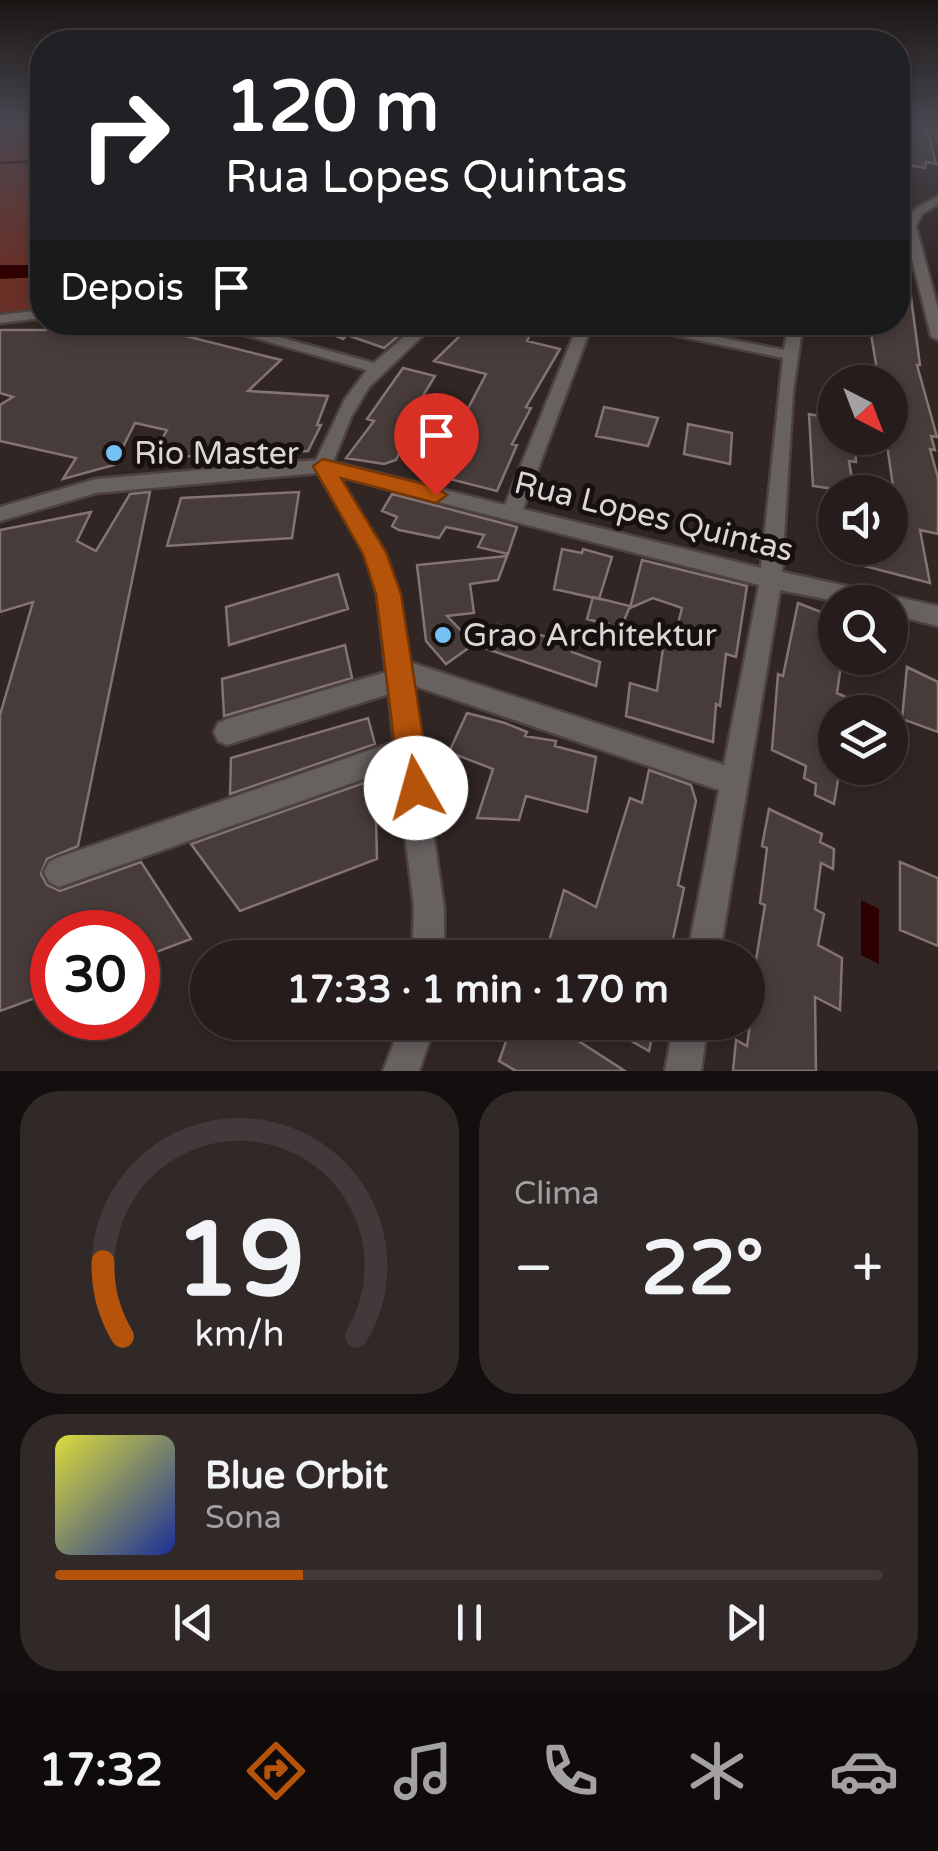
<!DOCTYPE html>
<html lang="pt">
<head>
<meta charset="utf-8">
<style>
	body { margin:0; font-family:"Varela Round",sans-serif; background:#312928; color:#f1f3f6; height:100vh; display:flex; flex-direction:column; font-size:38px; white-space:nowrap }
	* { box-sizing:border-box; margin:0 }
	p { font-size:32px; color:#a3a1a3 }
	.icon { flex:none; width:55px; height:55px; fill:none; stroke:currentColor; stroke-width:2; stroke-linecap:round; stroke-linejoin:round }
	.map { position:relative; height:1071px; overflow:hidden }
	.sheet { display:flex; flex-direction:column; gap:20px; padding:20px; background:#140f0f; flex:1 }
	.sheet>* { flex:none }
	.banner { position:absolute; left:30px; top:30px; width:880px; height:305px; border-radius:40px; box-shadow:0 5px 15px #0003,0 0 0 2px #423a3a; background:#202124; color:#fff; overflow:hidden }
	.needle { width:65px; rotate:138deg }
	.fabs { position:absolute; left:818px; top:365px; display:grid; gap:20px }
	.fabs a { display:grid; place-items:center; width:90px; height:90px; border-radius:50%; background:#251c1b; box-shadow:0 5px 15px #0003,0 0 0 2px #423a3a; font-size:50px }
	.speed { position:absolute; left:30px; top:910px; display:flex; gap:20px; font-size:50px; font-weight:700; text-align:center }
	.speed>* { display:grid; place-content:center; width:130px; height:130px; border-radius:50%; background:#251c1b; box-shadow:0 5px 15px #0003,0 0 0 2px #423a3a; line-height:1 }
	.speed .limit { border:15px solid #d22; background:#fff; color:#111 }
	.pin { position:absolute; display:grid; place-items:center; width:85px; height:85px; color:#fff; margin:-102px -42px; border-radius:50% 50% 50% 0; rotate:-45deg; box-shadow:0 0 10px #0007 }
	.pin .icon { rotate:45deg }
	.me { position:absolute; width:110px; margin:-55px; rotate:353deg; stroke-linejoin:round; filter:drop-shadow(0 0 8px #0008) }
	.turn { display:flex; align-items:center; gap:35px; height:210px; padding:0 30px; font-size:45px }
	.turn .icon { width:130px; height:130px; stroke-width:2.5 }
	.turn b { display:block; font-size:70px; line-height:85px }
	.then { display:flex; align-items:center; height:95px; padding:0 30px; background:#0003; gap:20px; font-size:38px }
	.big { font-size:75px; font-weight:800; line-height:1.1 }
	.sheet .widget { flex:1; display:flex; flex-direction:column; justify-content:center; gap:15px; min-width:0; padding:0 35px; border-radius:40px; background:#312928 }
	.sheet .dial { align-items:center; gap:0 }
	.dial svg { height:260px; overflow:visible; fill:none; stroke:#423a3a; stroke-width:7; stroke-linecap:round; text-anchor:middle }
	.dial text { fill:#f1f3f6; stroke:none }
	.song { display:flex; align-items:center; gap:30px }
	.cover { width:120px; height:120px; border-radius:15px; background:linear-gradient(135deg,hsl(60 70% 55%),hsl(230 70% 35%)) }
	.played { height:10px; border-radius:5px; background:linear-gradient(90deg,#b45309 30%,#423a3a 30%) }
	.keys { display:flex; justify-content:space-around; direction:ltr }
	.heat { display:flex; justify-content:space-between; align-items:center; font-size:55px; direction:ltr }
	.sheet .tiles { flex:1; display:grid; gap:20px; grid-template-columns:1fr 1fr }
	.widget:last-child { grid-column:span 2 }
	.trip { position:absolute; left:190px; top:940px; width:575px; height:100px; border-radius:50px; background:#251c1b; box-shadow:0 5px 15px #0003,0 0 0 2px #423a3a; font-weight:800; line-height:100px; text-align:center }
	.menu { display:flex; height:160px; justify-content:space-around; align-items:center; background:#0f0b0b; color:#a3a1a3 }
	.menu .icon { width:70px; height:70px }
	.menu .selected { color:#b45309 }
	.menu b { font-size:45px; color:#f1f3f6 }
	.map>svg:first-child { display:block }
	.green { fill:#693028 }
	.water { fill:#2e0000 }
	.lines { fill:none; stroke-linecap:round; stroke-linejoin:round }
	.stream { stroke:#2e0000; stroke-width:2.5 }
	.river { fill:#2e0000; fill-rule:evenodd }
	.building { fill:#483c3a; stroke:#827472; stroke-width:2.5 }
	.minor-casing { stroke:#4d4240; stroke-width:5 }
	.minor { fill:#676160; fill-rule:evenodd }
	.route { fill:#b45309; stroke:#753606; stroke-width:2.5 }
	.poi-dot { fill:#73c1f5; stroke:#161110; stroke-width:4 }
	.labels { text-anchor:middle; stroke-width:10; stroke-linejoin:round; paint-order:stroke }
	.poi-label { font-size:32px; fill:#ddd5d4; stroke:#161110; text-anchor:start }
	.street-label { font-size:32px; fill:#ddd5d4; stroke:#161110 }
</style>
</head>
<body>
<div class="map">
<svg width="938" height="1071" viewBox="0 0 938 1071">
	<rect width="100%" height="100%" fill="#312624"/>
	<!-- green -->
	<path class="green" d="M0 123H42V309L0 315Z"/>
	<!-- water -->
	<path class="water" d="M861 900 879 909V964L861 955Z"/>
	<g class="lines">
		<!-- stream -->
		<path class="stream" d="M0 163 42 161"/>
		<!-- river -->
		<path class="river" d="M0 265H42V277L0 279Z"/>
	</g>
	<!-- building -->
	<path class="building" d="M899 123H920L930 139 936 164 926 162 925 168 902 164Z
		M898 282H909L920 365H917L937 437 931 436 935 450 930 449 938 478V534L920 530 930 583 845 561 844 548H897L890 511 893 486 886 438H890V382H879L869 322H898Z
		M57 322H117L154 328 281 360 248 391 328 396 317 425H321L308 451 151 458 167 430 135 423 114 465 63 479 76 458 0 441V405L13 397 0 393V330H46Z
		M304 322H415L384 348 347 335 343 339Z
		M474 322H536L527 341 560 349 526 407 531 408 512 444 517 445 497 491 438 476 443 465 399 454 396 460 384 464 346 458 374 421 367 419 403 368 435 376 418 404 431 407 413 431 451 441 486 374 434 361Z
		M604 407 658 418 648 446 596 436Z
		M809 414 835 419V438H855L856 462 849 461 854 492 813 486Z
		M688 424 732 433 730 464 684 454Z
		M150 492 78 846 47 859 41 874 47 885 60 891 141 862 191 939 138 959V932H52V992L0 1011V715L33 602 0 612V530L91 512 77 541 96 551 130 494Z
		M299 492 292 538 167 546 181 498Z
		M392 494 517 527 508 554 478 547 484 535 446 527 439 538 399 530 392 526 397 517 382 511Z
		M562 549 582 553 583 549 612 557 599 599 554 589Z
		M507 556 498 580 470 584 474 613 447 616 474 644 446 664 426 641 417 565Z
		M642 560 747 586 736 657 726 654 720 706 716 704 713 742 626 716 630 683 657 691 664 641 673 643 682 608 653 598 630 608Z
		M338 574 348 609 229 645 226 607Z
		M593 597 630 606 621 628 587 619Z
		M798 603 834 617 830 647 835 648V658H842L837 693 877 712H835V768H840L834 804 815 795 816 784 804 778 806 766 772 750 778 674 783 676Z
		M497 625 548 637 551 629 577 634 572 652 600 662 596 686 487 649Z
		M345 645 352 678 224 716 222 679Z
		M907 667 938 682V732L902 719Z
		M467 713 505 723 527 732 525 736 556 741 555 746 596 757 587 812 526 796 519 820 477 818 493 769 449 752Z
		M368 718 375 744 230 794 231 758Z
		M649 770 691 785 696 801 678 885 684 888 669 958H544L564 890 596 907 630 798 642 803Z
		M375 779 377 859 240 911 191 844Z
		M769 809 822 834 820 842 834 849 833 869 821 863 815 909 824 914 818 945 842 958 840 1010 815 997 816 1071H733L736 1040 747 1046 758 967 755 966 765 905 760 903 767 848 762 846Z
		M900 862 938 878V946L900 930Z
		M513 1022H549L625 1071H516L499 1061Z
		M598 1022H655L649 1051Z"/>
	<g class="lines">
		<defs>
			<path id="minor" d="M924 123H932L938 134V145Z
				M938 196V204L922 214 916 226 938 309V340L931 336 904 226 914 210Z
				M42 310V318L0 323V315Z
				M199 322H224L374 363 421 322H437L369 387 351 417 333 462 505 505 579 322H593L523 509 761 568 783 358 611 322H642L784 350 789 322H803L793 392 782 572 938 606V626L890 614V602H840L780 590 719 958H687L719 790 412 685 424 749 422 754 444 908V958H412L414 908 397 767 59 887 49 882 44 872 49 862 59 857 394 742 389 694 227 745 218 741 214 732 218 723 227 719 386 672 377 594 365 554 318 473 96 493 0 521V507L96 479 316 460 345 399 367 370ZM338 476 759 585 724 765 409 662 399 594 385 553Z
				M402 1022H436L419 1071H383Z
				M674 1022H708L701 1071H665Z"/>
		</defs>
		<!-- minor casing -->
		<use href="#minor" class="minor-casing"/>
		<!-- minor -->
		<use href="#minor" class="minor"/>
	</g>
	<!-- sky -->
	<linearGradient id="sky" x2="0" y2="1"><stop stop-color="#1b1514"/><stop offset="0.45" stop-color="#484750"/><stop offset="1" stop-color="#484750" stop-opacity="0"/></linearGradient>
	<rect width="938" height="273" fill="url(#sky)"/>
	<!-- route -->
	<path class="route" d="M323 459 436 487 447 495 436 503 341 478 386 552 401 594 431 788 427 799 416 804 405 799 400 788 376 594 363 554 313 466Z"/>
	<!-- markers -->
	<g class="poi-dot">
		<circle cx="114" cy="453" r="10"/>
		<circle cx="443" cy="635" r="10"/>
	</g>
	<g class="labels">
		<!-- poi labels -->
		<g class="poi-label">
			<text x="134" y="464">Rio Master</text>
			<text x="463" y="646">Grao Architektur</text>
		</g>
		<!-- street labels -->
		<g class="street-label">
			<text transform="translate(654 516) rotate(14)" y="11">Rua Lopes Quintas</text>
		</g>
	</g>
</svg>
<div class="fabs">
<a><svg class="needle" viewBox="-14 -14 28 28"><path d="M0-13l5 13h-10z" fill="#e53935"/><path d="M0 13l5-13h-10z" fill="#a3a1a3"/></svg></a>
<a><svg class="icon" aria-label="sound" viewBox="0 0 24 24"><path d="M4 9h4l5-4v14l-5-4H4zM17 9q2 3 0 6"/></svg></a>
<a><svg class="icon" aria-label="search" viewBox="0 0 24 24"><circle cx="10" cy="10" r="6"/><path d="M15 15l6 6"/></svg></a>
<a><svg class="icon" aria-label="layers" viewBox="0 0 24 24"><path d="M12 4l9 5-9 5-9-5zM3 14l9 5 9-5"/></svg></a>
</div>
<div class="speed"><div class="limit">30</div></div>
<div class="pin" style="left:436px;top:495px;background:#d93025"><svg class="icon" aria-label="arrive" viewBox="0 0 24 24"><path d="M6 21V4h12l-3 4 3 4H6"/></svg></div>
<svg class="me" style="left:416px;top:788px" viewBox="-20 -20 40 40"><circle r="19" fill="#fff"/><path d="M0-13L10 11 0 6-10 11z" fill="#b45309"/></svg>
<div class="trip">17:33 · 1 min · 170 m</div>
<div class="banner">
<div class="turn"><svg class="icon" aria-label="right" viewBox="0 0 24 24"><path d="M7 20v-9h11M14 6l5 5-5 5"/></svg><div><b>120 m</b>Rua Lopes Quintas</div></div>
<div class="then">Depois<svg class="icon" aria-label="arrive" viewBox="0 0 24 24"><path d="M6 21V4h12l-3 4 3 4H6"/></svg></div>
</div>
</div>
<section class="sheet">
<div class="tiles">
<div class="widget dial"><svg viewBox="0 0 100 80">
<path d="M14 69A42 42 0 1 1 86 69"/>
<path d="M14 69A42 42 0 0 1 8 46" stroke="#b45309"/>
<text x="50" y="56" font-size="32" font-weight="700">19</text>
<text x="50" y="72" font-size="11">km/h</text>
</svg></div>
<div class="widget"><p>Clima</p>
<div class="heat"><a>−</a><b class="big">22°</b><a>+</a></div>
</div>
<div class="widget">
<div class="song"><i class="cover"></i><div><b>Blue Orbit</b><p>Sona</p></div></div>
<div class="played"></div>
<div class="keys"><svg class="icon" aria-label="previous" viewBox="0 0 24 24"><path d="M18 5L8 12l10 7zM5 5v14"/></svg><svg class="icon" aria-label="pause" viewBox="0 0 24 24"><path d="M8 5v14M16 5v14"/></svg><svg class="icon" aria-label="next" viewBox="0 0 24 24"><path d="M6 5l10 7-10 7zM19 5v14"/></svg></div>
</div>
</div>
</section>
<nav class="menu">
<b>17:32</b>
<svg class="icon selected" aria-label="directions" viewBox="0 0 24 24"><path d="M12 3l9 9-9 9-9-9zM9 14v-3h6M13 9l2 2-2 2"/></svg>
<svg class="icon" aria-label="music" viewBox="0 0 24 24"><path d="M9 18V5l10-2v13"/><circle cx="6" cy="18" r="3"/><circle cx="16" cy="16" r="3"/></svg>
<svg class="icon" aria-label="phone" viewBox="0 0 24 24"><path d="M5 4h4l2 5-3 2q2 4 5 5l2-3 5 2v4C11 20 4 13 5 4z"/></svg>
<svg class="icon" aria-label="climate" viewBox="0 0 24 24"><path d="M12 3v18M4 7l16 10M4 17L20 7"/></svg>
<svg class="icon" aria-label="car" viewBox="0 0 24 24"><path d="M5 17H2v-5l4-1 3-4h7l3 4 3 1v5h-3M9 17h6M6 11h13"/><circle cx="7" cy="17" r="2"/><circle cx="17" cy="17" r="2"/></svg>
</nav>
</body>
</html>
